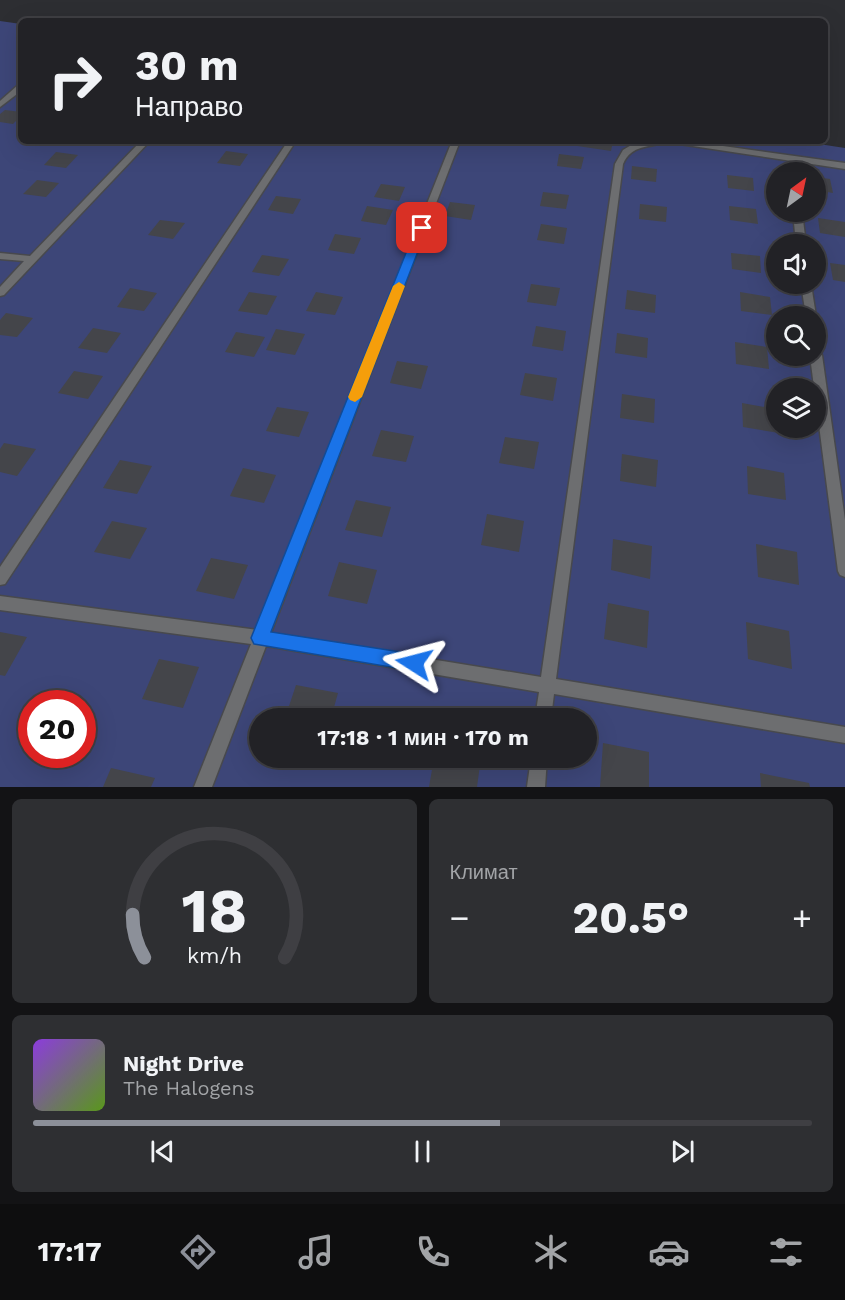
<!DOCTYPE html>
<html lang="ru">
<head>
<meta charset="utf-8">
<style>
	body { margin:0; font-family:"Work Sans",sans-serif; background:#2e2f32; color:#f1f3f6; height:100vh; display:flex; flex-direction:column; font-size:22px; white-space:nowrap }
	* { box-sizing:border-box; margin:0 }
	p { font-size:20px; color:#a2a4a7 }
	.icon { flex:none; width:33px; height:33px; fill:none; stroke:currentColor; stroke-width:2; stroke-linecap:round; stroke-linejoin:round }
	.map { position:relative; height:787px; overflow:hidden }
	.drawer { display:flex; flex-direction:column; gap:12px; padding:12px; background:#131315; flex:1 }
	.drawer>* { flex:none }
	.banner { position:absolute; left:18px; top:18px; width:810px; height:126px; border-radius:9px; box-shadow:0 6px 24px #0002,0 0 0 2px #3f3f43; background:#222226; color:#f1f3f6; overflow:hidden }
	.needle { width:39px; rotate:33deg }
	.tools { position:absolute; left:766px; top:162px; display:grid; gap:12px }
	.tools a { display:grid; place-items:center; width:60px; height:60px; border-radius:50%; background:#222226; box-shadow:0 6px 24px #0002,0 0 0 2px #3f3f43; font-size:30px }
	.speed { position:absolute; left:18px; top:690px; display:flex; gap:12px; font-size:30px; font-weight:700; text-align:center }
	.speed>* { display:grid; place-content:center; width:78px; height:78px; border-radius:50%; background:#222226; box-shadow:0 6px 24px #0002,0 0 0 2px #3f3f43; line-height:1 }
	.speed .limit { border:9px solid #d22; background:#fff; color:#111 }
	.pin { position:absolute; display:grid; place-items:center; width:51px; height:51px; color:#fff; margin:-26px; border-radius:12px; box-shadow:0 3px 9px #0006 }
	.me { position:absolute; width:66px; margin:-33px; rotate:279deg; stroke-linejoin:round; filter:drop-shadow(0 0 4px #0008) }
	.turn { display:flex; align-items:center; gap:21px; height:126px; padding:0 18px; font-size:27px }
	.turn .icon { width:78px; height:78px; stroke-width:2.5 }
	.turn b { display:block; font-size:42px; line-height:51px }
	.big { font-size:45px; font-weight:700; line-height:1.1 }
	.drawer .tile { flex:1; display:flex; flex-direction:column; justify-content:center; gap:9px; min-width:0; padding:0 21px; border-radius:9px; background:#2e2f32 }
	.drawer .dial { align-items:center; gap:0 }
	.dial svg { height:156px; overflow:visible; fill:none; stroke:#3f3f43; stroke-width:7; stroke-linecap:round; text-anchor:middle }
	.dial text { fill:#f1f3f6; stroke:none }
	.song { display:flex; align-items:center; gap:18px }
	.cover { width:72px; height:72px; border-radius:9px; background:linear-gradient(135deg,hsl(270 70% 55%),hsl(90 70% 35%)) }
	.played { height:6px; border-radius:3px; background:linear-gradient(90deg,#8c9099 60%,#3f3f43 60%) }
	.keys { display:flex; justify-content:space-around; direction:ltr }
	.heat { display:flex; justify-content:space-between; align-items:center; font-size:33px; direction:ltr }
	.drawer .tiles { flex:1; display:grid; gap:12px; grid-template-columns:1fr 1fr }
	.tile:last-child { grid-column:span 2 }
	.trip { position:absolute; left:249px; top:708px; width:348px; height:60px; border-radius:30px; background:#222226; box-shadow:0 6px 24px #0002,0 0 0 2px #3f3f43; font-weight:700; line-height:60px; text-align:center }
	.menu { display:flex; height:96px; justify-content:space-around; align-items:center; background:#0e0e0f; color:#a2a4a7 }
	.menu .icon { width:42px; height:42px }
	.menu .current { color:#8c9099 }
	.menu b { font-size:27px; color:#f1f3f6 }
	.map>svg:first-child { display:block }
	.green { fill:#3d4678; fill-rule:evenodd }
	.building { fill:#44454a }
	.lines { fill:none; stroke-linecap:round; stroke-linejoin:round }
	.lane-casing { stroke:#48494d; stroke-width:3 }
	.lane { fill:#6d6e70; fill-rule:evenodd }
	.route { fill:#1a73e8; stroke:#114b97; stroke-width:1.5 }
	.slow { fill:#f59e0b }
</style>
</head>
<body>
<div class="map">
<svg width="845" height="787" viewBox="0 0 845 787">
	<rect width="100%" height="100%" fill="#2d2e32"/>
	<!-- green -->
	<path class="green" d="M0 21 21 24V141H799L845 148V787H0ZM777 172H816V212H777ZM777 244H816V284H777ZM777 316H816V356H777ZM777 388H816V428H777ZM32 704H82V754H32ZM260 718H586V758H260Z"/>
	<!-- building -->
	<path class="building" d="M5 110 21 112V116L13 124 0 122V114Z
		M544 141H613L611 151Z
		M226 151 248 154 240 166 217 163Z
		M56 152 78 155 66 168 44 165Z
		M559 154 584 157 581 169 557 166Z
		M632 166 657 169 656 182 631 179Z
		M727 175 753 178 754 191 728 188Z
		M816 177 830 179 833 193 816 190Z
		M37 180 59 183 46 197 23 194Z
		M381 184 405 187 399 201 374 197Z
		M543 192 569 195 566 209 540 206Z
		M276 196 301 199 293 214 268 210Z
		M450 202 475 205 471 220 445 216Z
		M640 204 667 207 666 222 639 219Z
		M367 206 393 210 386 225 361 221Z
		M729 206 756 209 758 224 730 220Z
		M818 218 845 222V237L820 233Z
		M160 220 185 223 173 239 148 235Z
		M541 224 567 228 564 244 537 240Z
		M335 234 361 238 354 254 328 250Z
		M731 253 760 256 761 273 732 269Z
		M262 255 289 259 279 276 252 272Z
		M830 263 845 265V282L833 280Z
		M531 284 560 288 556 306 527 302Z
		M130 288 157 293 144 311 117 307Z
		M627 290 656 295 655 313 625 309Z
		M249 292 277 296 267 315 238 311Z
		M316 292 343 297 335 315 306 311Z
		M740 292 770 297 772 315 741 311Z
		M6 313 33 318 17 337 0 335V320Z
		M536 326 566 331 563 351 532 346Z
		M93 328 121 333 107 353 78 348Z
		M276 329 305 334 295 355 266 350Z
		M236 332 265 337 254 357 225 352Z
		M617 333 648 338 647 358 615 353Z
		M735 342 767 347 769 369 736 364Z
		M397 361 428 366 421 389 390 383Z
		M74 371 103 376 88 399 58 393Z
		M525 373 557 378 553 401 520 395Z
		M622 394 655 399 654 423 620 418Z
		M742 403 776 409 779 433 743 427Z
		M277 407 309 412 299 437 266 431Z
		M381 430 414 436 406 462 372 456Z
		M505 437 539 442 534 469 499 463Z
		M4 443 36 449 17 476 0 472V449Z
		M622 454 658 460 656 487 620 481Z
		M120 460 152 466 137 494 103 488Z
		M747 466 784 473 786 500 748 494Z
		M243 468 276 475 264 503 230 496Z
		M356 500 391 507 382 537 345 530Z
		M487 514 524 521 519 552 481 545Z
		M112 521 147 528 130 559 94 552Z
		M613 539 652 546 650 579 611 570Z
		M756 544 797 552 799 585 758 577Z
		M211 558 248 565 234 599 196 591Z
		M339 562 377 570 367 604 328 596Z
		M608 603 649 611 647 648 604 639Z
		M746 622 789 631 792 669 748 659Z
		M0 632 27 637 5 676 0 675Z
		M159 659 199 667 183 708 142 699Z
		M296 685 338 693 331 718H285Z
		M603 743 649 752V787H600Z
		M434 758 480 765 477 787H429Z
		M111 768 155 778 151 787H103Z
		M760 773 809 783 810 787H761Z"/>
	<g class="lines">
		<defs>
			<path id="lane" d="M18 85H21V91L0 107V101Z
				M141 141H150L4 295 0 296V287L24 261 0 259V253L30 256Z
				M288 141H296L5 584 0 585V567Z
				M452 141H460L271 633 541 677 615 164 623 150 633 144 644 141H687L845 163V169L666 142C649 148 632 144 623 164L556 679 845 727V743L554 694 551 718H535L539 692 266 646 212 787H194L251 644 0 610V596L257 630Z
				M793 212H802L806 244H796Z
				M801 284H811L816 316V317L806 316Z
				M816 351 822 355 845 520V577L840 575 838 571 810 356H816Z
				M531 758H547L545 787H527Z"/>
		</defs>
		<!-- lane casing -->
		<use href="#lane" class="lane-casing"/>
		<!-- lane -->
		<use href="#lane" class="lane"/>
	</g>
	<!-- route -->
	<path class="route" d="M422 224 427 228 271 632 414 654 420 657 423 663 420 669 414 671 254 644 251 638 416 228Z"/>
	<!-- slow -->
	<path class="slow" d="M399 282 405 286 362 397 355 402 350 400 348 397 393 286Z"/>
</svg>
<div class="tools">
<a><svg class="needle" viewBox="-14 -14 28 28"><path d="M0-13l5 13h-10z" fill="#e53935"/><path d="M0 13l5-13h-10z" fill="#a2a4a7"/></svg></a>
<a><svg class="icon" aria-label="sound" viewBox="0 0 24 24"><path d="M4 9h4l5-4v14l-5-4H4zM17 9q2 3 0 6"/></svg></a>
<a><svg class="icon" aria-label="search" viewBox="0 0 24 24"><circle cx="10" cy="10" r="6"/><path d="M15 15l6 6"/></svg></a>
<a><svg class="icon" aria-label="layers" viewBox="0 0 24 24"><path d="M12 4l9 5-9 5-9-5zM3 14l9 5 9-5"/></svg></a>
</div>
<div class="speed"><div class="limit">20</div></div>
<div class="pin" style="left:422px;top:228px;background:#d93025"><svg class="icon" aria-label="arrive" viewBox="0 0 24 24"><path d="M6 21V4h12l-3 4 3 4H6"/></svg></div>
<svg class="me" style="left:414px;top:663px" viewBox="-20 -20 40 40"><path d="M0-17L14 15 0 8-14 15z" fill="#1a73e8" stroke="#fff" stroke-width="4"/></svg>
<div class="trip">17:18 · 1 мин · 170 m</div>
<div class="banner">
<div class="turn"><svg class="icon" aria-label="right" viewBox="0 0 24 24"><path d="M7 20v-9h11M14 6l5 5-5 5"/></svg><div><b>30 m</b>Направо</div></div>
</div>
</div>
<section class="drawer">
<div class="tiles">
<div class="tile dial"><svg viewBox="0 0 100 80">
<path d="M14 69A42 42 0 1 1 86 69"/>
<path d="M14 69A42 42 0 0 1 8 47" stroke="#8c9099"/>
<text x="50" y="56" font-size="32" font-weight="700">18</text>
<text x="50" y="72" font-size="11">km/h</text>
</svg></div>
<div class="tile"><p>Климат</p>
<div class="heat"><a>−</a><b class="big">20.5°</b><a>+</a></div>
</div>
<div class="tile">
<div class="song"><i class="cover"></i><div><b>Night Drive</b><p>The Halogens</p></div></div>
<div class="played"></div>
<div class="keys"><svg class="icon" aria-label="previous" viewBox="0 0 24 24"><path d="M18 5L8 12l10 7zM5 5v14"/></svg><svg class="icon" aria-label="pause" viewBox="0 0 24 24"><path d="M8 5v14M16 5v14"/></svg><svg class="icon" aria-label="next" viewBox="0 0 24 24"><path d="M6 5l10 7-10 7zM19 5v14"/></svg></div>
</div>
</div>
</section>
<nav class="menu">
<b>17:17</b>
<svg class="icon current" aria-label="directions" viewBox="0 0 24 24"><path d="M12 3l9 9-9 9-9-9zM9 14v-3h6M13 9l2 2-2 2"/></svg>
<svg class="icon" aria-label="music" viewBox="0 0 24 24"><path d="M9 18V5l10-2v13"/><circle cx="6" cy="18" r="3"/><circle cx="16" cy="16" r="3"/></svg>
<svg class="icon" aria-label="phone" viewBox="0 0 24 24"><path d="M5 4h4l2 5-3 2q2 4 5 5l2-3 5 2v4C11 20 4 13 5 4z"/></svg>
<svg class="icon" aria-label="climate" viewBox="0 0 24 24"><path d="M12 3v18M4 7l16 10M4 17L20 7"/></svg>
<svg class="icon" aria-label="car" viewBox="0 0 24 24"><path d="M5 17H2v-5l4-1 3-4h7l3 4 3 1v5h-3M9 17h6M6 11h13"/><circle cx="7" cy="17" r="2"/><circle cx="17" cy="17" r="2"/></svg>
<svg class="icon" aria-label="filters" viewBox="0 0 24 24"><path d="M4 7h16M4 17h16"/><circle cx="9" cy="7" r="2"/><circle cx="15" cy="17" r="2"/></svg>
</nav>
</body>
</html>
